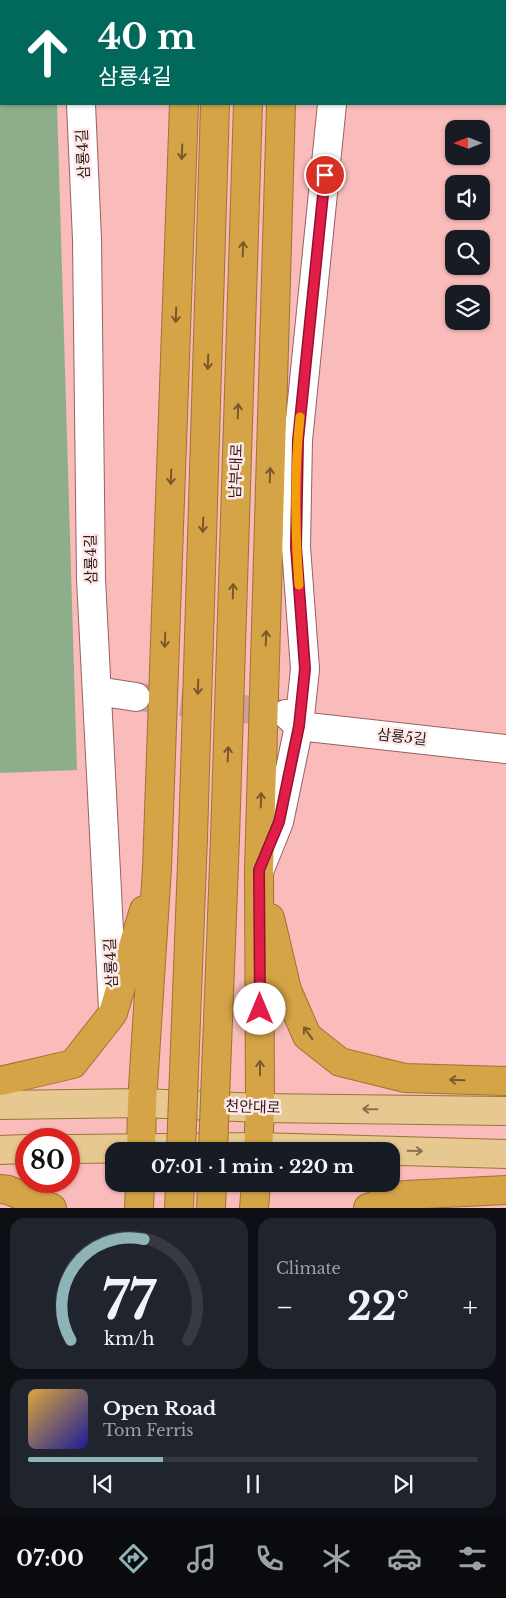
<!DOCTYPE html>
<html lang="en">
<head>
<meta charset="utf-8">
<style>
	body { margin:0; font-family:"Libre Baskerville","Noto Sans KR",serif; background:#20242c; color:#f1f3f6; height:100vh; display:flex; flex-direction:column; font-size:19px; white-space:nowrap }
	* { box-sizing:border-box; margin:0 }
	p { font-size:16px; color:#9ea1a6 }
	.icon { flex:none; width:28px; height:28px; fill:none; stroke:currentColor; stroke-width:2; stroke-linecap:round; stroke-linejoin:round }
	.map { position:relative; height:1208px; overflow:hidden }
	.details { display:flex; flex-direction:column; gap:10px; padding:10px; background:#0d0f14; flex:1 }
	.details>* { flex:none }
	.banner { position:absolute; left:0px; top:0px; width:506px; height:105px; box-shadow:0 1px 4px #0004; background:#00695c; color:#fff; overflow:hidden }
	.needle { width:32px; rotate:270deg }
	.buttons { position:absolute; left:445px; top:120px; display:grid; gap:10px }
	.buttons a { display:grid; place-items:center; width:45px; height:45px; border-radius:10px; background:#171b24; box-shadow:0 1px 4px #0004; font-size:25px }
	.speed { position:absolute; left:15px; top:1128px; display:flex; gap:10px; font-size:25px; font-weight:700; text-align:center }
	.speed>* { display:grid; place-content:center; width:65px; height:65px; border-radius:50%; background:#171b24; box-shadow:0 1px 4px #0004; line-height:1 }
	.speed .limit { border:8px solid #d22; background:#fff; color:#111 }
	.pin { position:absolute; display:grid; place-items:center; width:42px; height:42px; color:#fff; margin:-21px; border:2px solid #fff; border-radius:50%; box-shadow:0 1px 5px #0007 }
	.me { position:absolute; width:55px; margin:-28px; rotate:0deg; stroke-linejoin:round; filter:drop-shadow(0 0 4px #0008) }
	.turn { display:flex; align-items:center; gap:18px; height:105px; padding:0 15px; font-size:22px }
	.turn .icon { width:65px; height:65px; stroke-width:2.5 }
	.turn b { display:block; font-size:35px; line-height:42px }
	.big { font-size:38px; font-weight:800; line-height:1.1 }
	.details .card { flex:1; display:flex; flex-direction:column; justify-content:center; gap:8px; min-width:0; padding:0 18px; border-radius:15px; background:#20242c }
	.details .dial { align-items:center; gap:0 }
	.dial svg { height:130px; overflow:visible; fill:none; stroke:#363941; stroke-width:7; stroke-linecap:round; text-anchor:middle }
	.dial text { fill:#f1f3f6; stroke:none }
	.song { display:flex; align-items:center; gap:15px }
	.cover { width:60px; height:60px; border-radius:8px; background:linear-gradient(135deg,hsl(40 70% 55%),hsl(240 70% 35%)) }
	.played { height:5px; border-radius:2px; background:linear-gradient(90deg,#8fb4b7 30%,#363941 30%) }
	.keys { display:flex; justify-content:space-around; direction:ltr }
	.heat { display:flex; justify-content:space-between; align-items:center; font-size:28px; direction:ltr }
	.details .tiles { flex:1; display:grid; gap:10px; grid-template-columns:1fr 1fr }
	.card:last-child { grid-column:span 2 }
	.trip { position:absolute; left:105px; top:1142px; width:295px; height:50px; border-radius:15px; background:#171b24; box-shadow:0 1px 4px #0004; font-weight:800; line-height:50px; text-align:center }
	.dock { display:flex; height:80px; justify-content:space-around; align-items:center; background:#090b0e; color:#9ea1a6 }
	.dock .icon { width:35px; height:35px }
	.dock .active { color:#8fb4b7 }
	.dock b { font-size:22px; color:#f1f3f6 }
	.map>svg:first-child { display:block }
	.green { fill:#8dae88 }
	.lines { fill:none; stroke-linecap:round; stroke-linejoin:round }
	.minor-tunnel { stroke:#d19c9a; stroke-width:28; stroke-dasharray:28 14; stroke-linecap:butt }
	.minor-casing { stroke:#986260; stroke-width:30 }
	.major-casing { stroke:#9b7436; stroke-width:30 }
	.highway-casing { stroke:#9b7436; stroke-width:30 }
	.minor { stroke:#fff; stroke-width:28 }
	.major { stroke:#e6c890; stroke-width:28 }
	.highway { stroke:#d5a446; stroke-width:28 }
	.highway-bridge-casing { stroke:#9b7436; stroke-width:30; stroke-linecap:butt }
	.highway-bridge { stroke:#d5a446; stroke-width:28 }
	.oneway { stroke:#7a582d }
	.oneway2 { stroke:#8b7154 }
	.route-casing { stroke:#92132f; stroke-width:12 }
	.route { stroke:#e11d48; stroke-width:9 }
	.slow { stroke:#f59e0b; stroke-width:9 }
	.labels { text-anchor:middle; stroke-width:5; stroke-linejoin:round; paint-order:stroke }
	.street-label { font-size:15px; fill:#301a19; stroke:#fdeae9 }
</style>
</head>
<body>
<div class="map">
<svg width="506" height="1208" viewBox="0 0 506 1208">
	<rect width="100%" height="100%" fill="#f9bcba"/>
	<!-- green -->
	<path class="green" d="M0 0H54V1H1V104H57L77 770 0 773Z"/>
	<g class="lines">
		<!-- minor-tunnel -->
		<path class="minor-tunnel" d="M139 697 286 714"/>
		<defs>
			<path id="minor" d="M76 0V1
				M344 1V0
				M81 104 87 239 91 579 113 1009
				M97 691 136 697
				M286 714 299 726 506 749
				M260 869 279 822 299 726 305 669 296 547 298 440 332 104"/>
			<path id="major" d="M0 1105 142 1103 260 1108 506 1111
				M69 1149 258 1147 506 1154
				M0 1150 26 1149"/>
			<path id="highway" d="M187 1V0
				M218 1 219 0
				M251 1V0
				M284 1V0
				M193 837 215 104
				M225 838 248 104
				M270 918 287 990 307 1036 340 1062 405 1078 506 1081
				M0 1081 73 1064 113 1013 144 910
				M141 1151 142 1103 157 868 184 104
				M258 1151 260 1108 259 870 281 104
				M0 1189 8 1190 52 1208
				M139 1208 140 1184
				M179 1208 180 1184
				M211 1208 212 1184
				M254 1208 256 1184
				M368 1208 405 1195 506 1190"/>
		</defs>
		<!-- minor casing -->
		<use href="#minor" class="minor-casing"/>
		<!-- major casing -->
		<use href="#major" class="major-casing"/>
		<!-- highway casing -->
		<use href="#highway" class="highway-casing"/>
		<!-- minor -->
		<use href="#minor" class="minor"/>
		<!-- major -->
		<use href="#major" class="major"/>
		<!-- highway -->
		<use href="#highway" class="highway"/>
		<defs>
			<path id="highway-bridge" d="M181 1151 193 837
				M213 1151 225 838"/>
		</defs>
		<!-- highway-bridge casing -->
		<use href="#highway-bridge" class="highway-bridge-casing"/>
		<!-- highway-bridge -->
		<use href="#highway-bridge" class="highway-bridge"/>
	</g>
	<!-- one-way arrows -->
	<defs><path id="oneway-shaft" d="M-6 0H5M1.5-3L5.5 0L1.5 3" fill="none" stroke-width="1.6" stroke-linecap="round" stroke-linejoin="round" transform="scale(1.25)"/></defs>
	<g class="oneway">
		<use href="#oneway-shaft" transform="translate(182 152) rotate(92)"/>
		<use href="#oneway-shaft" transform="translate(243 249) rotate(-88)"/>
		<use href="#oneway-shaft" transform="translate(176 315) rotate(92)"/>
		<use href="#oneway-shaft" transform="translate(208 362) rotate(92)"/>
		<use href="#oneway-shaft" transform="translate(238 411) rotate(-88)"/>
		<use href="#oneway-shaft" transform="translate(270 475) rotate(-88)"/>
		<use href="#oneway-shaft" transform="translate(171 477) rotate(92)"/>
		<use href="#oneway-shaft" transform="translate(203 525) rotate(92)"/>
		<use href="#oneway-shaft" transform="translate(233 591) rotate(-88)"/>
		<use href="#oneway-shaft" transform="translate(266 638) rotate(-88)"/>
		<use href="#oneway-shaft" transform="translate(165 640) rotate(92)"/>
		<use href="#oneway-shaft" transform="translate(198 687) rotate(92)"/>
		<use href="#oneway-shaft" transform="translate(228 754) rotate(-88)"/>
		<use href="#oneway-shaft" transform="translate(261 800) rotate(-88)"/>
		<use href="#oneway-shaft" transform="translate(308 1033) rotate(-126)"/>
		<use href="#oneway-shaft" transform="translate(260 1068) rotate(-90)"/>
		<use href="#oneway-shaft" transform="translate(457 1080) rotate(-178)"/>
	</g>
	<g class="oneway2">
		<use href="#oneway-shaft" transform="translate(370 1109) rotate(-179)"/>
		<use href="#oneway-shaft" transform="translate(415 1151) rotate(1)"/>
	</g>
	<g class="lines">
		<defs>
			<path id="route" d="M260 1009 259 870 279 822 299 726 305 669 296 547 298 440 325 175"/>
		</defs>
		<!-- route casing -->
		<use href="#route" class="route-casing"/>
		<!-- route -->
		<use href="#route" class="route"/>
		<!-- slow -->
		<path class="slow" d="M299 585C295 530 294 472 300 417"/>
	</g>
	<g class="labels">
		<!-- street labels -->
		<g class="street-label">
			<text transform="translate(83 154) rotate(-93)" y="5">삼룡4길</text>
			<text transform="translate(236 471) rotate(-88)" y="5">남부대로</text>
			<text transform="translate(91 559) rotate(-91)" y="5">삼룡4길</text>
			<text transform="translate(402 737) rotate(6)" y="5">삼룡5길</text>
			<text transform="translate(111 963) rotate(-93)" y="5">삼룡4길</text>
			<text transform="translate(253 1107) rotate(2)" y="5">천안대로</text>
		</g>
	</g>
</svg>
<div class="buttons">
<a><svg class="needle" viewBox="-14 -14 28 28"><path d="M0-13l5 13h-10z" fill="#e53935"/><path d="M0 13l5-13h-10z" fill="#9ea1a6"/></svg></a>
<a><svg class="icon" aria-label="sound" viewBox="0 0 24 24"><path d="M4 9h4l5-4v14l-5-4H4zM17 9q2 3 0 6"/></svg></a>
<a><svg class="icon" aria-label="search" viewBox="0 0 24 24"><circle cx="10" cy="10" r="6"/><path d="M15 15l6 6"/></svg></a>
<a><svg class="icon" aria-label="layers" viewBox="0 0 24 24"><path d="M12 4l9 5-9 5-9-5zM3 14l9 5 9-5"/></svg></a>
</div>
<div class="speed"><div class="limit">80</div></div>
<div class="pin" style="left:325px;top:175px;background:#d93025"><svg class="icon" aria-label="arrive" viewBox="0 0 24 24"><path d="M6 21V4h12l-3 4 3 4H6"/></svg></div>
<svg class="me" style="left:260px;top:1009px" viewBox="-20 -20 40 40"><circle r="19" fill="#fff"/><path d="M0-13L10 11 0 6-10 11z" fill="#e11d48"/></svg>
<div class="trip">07:01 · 1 min · 220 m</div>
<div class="banner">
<div class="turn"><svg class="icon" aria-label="ahead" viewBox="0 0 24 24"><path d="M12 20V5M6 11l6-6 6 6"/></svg><div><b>40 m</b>삼룡4길</div></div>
</div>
</div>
<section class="details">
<div class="tiles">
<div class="card dial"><svg viewBox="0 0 100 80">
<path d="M14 69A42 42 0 1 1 86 69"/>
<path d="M14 69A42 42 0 0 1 59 7" stroke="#8fb4b7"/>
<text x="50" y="56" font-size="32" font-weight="700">77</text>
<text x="50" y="72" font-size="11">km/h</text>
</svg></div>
<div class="card"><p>Climate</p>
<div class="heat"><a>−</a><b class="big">22°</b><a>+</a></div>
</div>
<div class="card">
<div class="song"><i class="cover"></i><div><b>Open Road</b><p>Tom Ferris</p></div></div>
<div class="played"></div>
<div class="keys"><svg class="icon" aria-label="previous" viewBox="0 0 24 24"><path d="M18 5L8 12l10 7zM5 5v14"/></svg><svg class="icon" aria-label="pause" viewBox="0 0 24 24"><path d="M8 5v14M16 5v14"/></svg><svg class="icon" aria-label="next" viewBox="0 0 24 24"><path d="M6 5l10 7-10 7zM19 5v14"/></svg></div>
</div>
</div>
</section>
<nav class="dock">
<b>07:00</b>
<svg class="icon active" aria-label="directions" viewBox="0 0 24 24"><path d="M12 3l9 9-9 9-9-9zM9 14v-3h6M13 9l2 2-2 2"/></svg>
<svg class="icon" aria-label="music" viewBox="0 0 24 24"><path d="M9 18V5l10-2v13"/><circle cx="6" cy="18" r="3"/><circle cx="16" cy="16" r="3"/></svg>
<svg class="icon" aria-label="phone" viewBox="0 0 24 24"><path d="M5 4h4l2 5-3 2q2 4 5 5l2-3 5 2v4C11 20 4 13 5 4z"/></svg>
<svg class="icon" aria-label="climate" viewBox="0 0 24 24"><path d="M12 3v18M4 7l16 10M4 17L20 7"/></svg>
<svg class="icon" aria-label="car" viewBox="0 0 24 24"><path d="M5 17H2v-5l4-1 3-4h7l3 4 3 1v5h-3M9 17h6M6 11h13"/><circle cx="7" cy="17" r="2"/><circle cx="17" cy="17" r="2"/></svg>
<svg class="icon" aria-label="filters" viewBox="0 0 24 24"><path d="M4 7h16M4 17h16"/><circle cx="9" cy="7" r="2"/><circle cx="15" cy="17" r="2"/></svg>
</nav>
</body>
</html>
